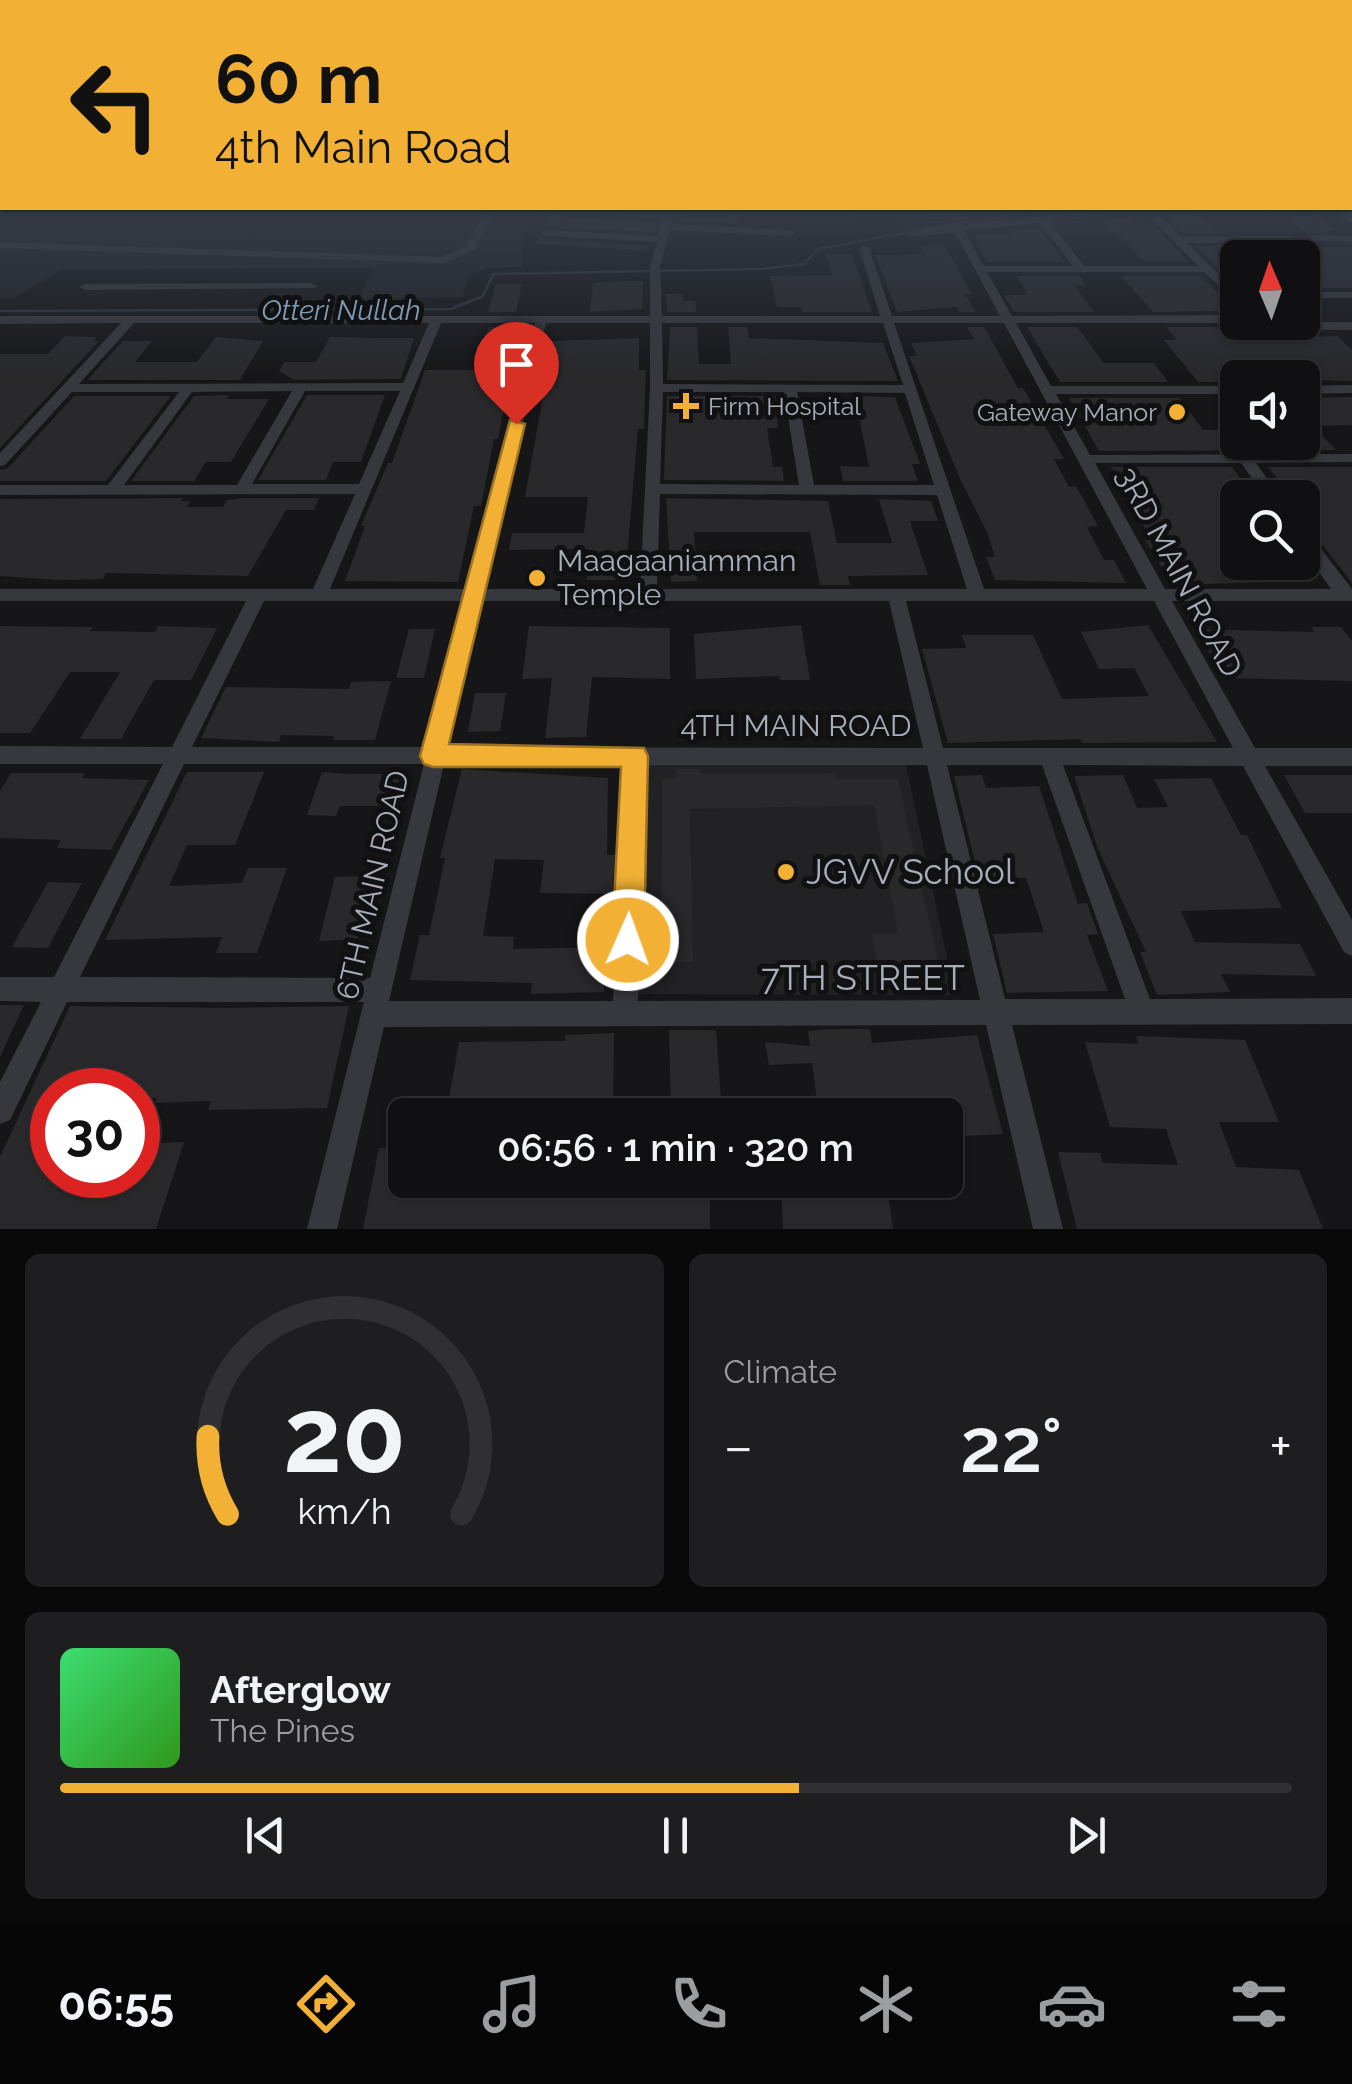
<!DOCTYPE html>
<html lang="en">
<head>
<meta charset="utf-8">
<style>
	body { margin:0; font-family:Raleway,sans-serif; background:#1e1e20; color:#f1f3f6; height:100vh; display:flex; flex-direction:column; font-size:38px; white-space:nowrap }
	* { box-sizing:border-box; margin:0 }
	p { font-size:32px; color:#9c9d9f }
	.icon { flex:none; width:55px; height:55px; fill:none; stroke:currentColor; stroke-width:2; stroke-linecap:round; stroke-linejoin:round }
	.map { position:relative; height:1229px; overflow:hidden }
	.panel { display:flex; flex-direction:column; gap:25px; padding:25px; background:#09090a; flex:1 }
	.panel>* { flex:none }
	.hud { position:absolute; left:0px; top:0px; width:1352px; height:210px; box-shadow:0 2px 8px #0004,0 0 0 2px #303032; background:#f2b134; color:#111; overflow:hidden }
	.needle { width:65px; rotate:358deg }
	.fabs { position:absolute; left:1220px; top:240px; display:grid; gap:20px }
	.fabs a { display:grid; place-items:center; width:100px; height:100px; border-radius:15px; background:#101012; box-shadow:0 2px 8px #0004,0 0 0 2px #303032; font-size:50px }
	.speed { position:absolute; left:30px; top:1068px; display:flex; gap:20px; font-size:50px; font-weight:700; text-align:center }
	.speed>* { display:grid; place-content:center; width:130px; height:130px; border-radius:50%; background:#101012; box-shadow:0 2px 8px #0004,0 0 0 2px #303032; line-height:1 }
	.speed .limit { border:15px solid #d22; background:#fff; color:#111 }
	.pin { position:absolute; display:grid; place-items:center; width:85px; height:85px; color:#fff; margin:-102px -42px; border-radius:50% 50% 50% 0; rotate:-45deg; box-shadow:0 0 10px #0007 }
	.pin .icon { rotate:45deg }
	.me { position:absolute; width:110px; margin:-55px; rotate:2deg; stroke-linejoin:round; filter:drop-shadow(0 0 8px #0008) }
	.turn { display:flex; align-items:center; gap:35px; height:210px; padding:0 50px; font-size:45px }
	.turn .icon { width:130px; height:130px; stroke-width:2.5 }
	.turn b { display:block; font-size:70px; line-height:85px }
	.big { font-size:75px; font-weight:600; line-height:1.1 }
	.panel .card { flex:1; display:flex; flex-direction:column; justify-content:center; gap:15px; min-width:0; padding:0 35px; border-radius:15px; background:#1e1e20 }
	.panel .dial { align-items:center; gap:0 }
	.dial svg { height:260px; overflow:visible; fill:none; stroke:#303032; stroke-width:7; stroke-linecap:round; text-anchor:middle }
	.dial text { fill:#f1f3f6; stroke:none }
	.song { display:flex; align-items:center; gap:30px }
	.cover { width:120px; height:120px; border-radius:15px; background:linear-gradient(135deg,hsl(140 70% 55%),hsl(110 70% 35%)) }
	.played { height:10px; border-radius:5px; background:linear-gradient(90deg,#f2b134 60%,#303032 60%) }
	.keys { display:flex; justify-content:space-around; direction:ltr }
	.heat { display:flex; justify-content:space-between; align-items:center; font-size:55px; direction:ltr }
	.panel .tiles { flex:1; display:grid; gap:25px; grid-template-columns:1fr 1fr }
	.card:last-child { grid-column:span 2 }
	.trip { position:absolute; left:388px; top:1098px; width:575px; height:100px; border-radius:15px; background:#101012; box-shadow:0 2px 8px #0004,0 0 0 2px #303032; font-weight:600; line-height:100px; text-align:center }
	.tab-bar { display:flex; height:160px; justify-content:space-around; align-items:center; background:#060607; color:#9c9d9f }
	.tab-bar .icon { width:70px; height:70px }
	.tab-bar .current { color:#f2b134 }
	.tab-bar b { font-size:45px; color:#f1f3f6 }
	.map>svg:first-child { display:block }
	.built { fill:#222225 }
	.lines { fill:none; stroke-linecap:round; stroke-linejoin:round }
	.stream { stroke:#2c353c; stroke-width:2.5 }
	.building { fill:#29292c }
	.minor { fill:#37383d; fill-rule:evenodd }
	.major { fill:#53555c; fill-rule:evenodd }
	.route { fill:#f2b134; stroke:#9d7322; stroke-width:2.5 }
	.poi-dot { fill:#f2b134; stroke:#111113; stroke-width:4 }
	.labels { text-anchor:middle; stroke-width:10; stroke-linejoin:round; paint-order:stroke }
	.far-poi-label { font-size:25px; fill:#a8adb8; stroke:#111113; text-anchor:start }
	.far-water-label { font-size:28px; font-style:italic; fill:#7f9bb3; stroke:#111113 }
	.poi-label { font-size:30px; fill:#a8adb8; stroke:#111113; text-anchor:start }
	.street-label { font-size:30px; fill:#a8adb8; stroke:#111113 }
	.near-poi-label { font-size:35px; fill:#a8adb8; stroke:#111113; text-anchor:start }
	.near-street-label { font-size:35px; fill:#a8adb8; stroke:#111113 }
</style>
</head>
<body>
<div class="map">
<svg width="1352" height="1229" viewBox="0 0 1352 1229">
	<rect width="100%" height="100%" fill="#161618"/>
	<!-- built -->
	<path class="built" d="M0 205 2 208H541L522 237V267L485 268 470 275 462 297 358 299 374 268 62 269 14 298H0Z
		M648 751H903L955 995 638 994Z"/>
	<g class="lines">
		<!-- stream -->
		<path class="stream" d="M0 311 451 309 483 296 493 274 761 269 804 264 818 249 963 222 1075 208"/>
	</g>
	<!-- building -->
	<path class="building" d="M1284 208H1305L1335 230 1307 234 1290 220H1299Z
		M552 211 561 217 658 222 654 232 544 227Z
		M678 212 739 215 738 224 676 220Z
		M1161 212 1199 213 1219 233H1182Z
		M1126 217 1134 225H1152L1189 262H1145L1103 220Z
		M1017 229H1040L1065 262H986L974 235H1013L1010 230Z
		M539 236 546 240 648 245 646 250 535 244Z
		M1298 243H1309L1283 258H1238V269H1219L1196 247Z
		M920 246H945L972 294H965L976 312H959L957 307 897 312 875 255 924 254Z
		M1352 247V288H1302V248Z
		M825 254H852L872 312H802L801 307H777L770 276 833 275Z
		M1017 276H1080L1087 286H1075L1094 312H1014L1004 295H1028Z
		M1121 276H1200L1237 311 1153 312Z
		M622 281H643L642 309 590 312 593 283Z
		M496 284H522L516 312H488Z
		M665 294H682L683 301H695L696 312H668Z
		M489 327H513L510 339H525L522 352H515L498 439H494L481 506H474L458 582 345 581 365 526H361L388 463H392L425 370H473Z
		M670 327H697L699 364H731L728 327H747L749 338 883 343 898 381 667 380Z
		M967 327H984L1018 388H1023L1064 459H1054L1069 487 1076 486 1098 526 1087 527 1104 560H1114L1126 583 995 580 986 557H995L987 532 960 479 909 356H917L911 343 974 339Z
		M1027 327H1077L1104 363H1154L1168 382H1060Z
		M1166 327H1217L1222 333H1238V339L1337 336 1352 350V381L1238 378V382H1198L1164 340H1177Z
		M65 336 97 337 93 341H99L0 448V354H48Z
		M216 337 263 341 240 380H87L123 341H152L135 362H197Z
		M330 337 375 338H414L401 379 294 380 279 371 284 362H316Z
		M639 338V370H646L644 429H638L625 580H587L589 549 509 550 512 533H584L588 497H525L553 341Z
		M230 395 227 399H269L231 462H206L194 481H131L194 396Z
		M307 395H385L361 462H333L326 480H258Z
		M74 396H171L106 481H0V470L8 468Z
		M667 396H776L778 428H767L773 467H782L784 481 664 480Z
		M855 396 895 397 920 464H912L918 481H843L840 466 869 467Z
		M1352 397V425L1313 426 1336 450 1099 451 1069 398H1179L1203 430H1238V442H1302V398Z
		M1111 467H1232L1255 498H1238V563H1288L1301 581 1173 585 1143 537H1150Z
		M1268 467H1352V583L1311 530 1302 526V498H1293Z
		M183 498 181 501H190L187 507H223L227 500 243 498H319L314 510H286L248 576 106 573 103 579 59 580 0 576V499Z
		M666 498 828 501 837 543H892L879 499 931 501 938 521H910L928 575 848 576 850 585H820L810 532H694L697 581 671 582Z
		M801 625 810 680H780L779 676 696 679 694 634Z
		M1148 625 1217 742 1082 743 1080 739 948 743 922 649 966 648 962 635H1033L1062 699 1149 696 1134 668 1099 669 1081 632Z
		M0 626 93 627 90 631 155 632 158 626 217 628 191 680H154L121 739H80L120 672H70L30 733H0Z
		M529 626 670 628V679L592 677 586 737 545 738 552 678 522 679Z
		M1311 627H1341L1352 641V681L1225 678 1196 629 1314 632Z
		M409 629H435L424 678H396Z
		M391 681 375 740H333L334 736 281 735 279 742 201 738 226 687 349 689 351 682Z
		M475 693H506L500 731 468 732Z
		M462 769 608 778 607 855H615L612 894 540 893 544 860 495 859 483 936 514 937 513 949 605 947 604 992 531 994 532 983 410 980 420 935H429L445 858H440Z
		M676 769H701V774L835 773 836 779H898L940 970 879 971 872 934 898 933 874 805 690 809 693 962 661 963 662 780 676 779Z
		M187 772H264L235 845H187L169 886 242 883 248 868H287L257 953H216L222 937 105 940Z
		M322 772 350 774H401L393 806H340L336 816 307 815Z
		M11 773H85L82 778 149 780 111 850 57 848 61 840 0 838V791Z
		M982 775 986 788 1039 786 1078 904 1087 903 1098 934 1087 935 1108 991 1007 993 993 934 1044 932 1026 878 979 879 954 776Z
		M1123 775 1137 808 1168 807 1154 779 1211 778 1241 835H1247L1282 908 1181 911 1195 942 1300 944 1316 976 1221 974 1230 992 1157 995 1140 952H1146L1098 849 1074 776Z
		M1284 775H1352V813H1305Z
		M371 876 357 939 319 941 335 877Z
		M48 882 82 883 48 948 12 947Z
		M0 1005H24L0 1057Z
		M70 1006 229 1008 349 1006 327 1108 208 1110 211 1101 155 1103 157 1098 138 1099V1090H52V1175H138V1144L184 1142 156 1229H0V1157Z
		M825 1029H870L872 1043 977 1035 1003 1134 945 1137V1115L818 1108 812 1063 769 1065 765 1042 810 1046 808 1031Z
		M669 1030H716L722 1115H671Z
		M614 1033 613 1115H446L459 1042 565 1041V1035Z
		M1136 1036 1245 1040 1279 1122H1219L1236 1167 1299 1170 1323 1229H1077L1058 1152 1100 1153 1103 1163 1178 1165 1166 1129 1110 1127 1085 1042 1138 1044Z
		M405 1147V1180H710V1229H363L379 1148Z
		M781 1180H886L893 1229H783Z"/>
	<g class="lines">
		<!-- minor -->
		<path class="minor" d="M486 208H495L475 250 444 263 0 248V242L442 257 467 246Z
			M559 208 665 212 667 208H675L671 224 790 230 795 233 790 236 670 230 660 266 662 316H880L859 248 864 245 869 248 892 316H1000L955 232 913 237 908 234 909 232 957 224 1036 217 1041 214 1045 216 1151 208 1181 237 1292 236 1297 239 1292 242 1187 243 1238 293V303L1204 272H987L1012 316 1238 315V322H1352V330L1222 329 1220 326 1226 323H1016L1051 386H1238V394H1056L1090 455 1352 454V462L1256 463 1281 498H1266L1241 463H1095L1165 589H1331L1302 548V531L1308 532 1352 589V601H1172L1255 748H1352V766H1265L1352 920V956L1344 952 1243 766 1063 765 1150 999 1352 998V1024L1012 1025 1063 1229H1033L986 1025 384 1027 337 1229H307L364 1002H67L10 1120 0 1124V1082L41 1002 0 1001V977H54L163 764H0V746L172 747 246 601H0V589H313L355 494 0 495V485H108L179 392H72L5 465 0 466V453L121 323 0 324V316H650V266L657 242 546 236 541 233 546 230 658 236 663 218 561 213 556 210ZM1144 211 1198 266H1084L1050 222ZM1040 223 1073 266H984L964 231ZM134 323H429L403 383 79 384ZM441 323H535L468 589H330ZM546 323H650V388L640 589H485ZM662 323H883L903 385 663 384ZM894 323H1004L1147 589H984ZM292 391 237 485H124L192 392ZM305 391H400L359 484H252ZM663 392H784L799 485 660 484ZM797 392 905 393 934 485H814ZM660 494 937 495 967 589H657ZM264 601H465L428 747H192ZM482 601H889L923 748 448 747ZM906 601H1154L1233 748H943ZM184 764H424L370 978 80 977ZM444 764 624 765 613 1001H389ZM645 765H927L980 1000 638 1001ZM947 765H1042L1125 999H1005Z
			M717 208H786L965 214 970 217 965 220 722 211Z
			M1314 235 1352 236V242L1310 240V236Z
			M311 283 317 286 315 288 85 290 79 287 85 284Z
			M1302 292H1352V298H1302Z
			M1352 385V393L1302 394V386Z"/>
		<!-- major -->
		<path class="major" d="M1329 208H1342L1352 214V224Z"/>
	</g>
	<!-- sky -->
	<linearGradient id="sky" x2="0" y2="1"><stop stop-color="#0c0c0d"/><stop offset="0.54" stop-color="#363c48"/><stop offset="1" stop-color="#363c48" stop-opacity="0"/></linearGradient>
	<rect width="1352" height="377" fill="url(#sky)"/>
	<!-- route -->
	<path class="route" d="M510 420 525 424 449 744 644 748 648 756 644 940 639 951 628 956 617 951 612 940 621 767H433L424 764 420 756Z"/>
	<!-- markers -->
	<g class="poi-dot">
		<path d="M681 391h10v10h10v10h-10v10h-10v-10h-10v-10h10z"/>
		<circle cx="1177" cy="412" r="10"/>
		<circle cx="537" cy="578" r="10"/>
		<circle cx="786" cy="872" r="10"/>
	</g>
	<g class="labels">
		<!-- far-poi labels -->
		<g class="far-poi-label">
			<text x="708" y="415">Firm Hospital</text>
			<text x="1157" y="421" text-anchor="end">Gateway Manor</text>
		</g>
		<!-- far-water labels -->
		<g class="far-water-label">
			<text x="341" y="320">Otteri Nullah</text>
		</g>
		<!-- poi labels -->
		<g class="poi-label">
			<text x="557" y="571">Maagaaniamman<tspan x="557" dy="34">Temple</tspan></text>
		</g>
		<!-- street labels -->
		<g class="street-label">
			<text transform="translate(1179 572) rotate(62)" y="10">3RD MAIN ROAD</text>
			<text x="796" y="736">4TH MAIN ROAD</text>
			<text transform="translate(373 885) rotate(-77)" y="10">6TH MAIN ROAD</text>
		</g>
		<!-- near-poi labels -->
		<g class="near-poi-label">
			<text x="806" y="884">JGVV School</text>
		</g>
		<!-- near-street labels -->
		<g class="near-street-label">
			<text x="863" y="990">7TH STREET</text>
		</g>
	</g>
</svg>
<div class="fabs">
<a><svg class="needle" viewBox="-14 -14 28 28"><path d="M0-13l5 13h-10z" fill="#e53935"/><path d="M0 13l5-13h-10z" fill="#9c9d9f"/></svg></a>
<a><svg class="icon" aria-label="sound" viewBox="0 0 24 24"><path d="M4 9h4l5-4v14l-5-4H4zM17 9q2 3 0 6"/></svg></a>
<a><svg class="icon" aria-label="search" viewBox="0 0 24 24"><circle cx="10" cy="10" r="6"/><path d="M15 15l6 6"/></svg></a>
</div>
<div class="speed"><div class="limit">30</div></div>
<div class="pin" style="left:516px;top:424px;background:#d93025"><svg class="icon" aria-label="arrive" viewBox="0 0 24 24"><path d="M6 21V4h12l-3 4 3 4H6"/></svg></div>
<svg class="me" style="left:628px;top:940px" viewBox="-20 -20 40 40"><circle r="17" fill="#f2b134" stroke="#fff" stroke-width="3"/><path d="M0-11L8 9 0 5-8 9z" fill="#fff"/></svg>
<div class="trip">06:56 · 1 min · 320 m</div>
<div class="hud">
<div class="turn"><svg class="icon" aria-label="left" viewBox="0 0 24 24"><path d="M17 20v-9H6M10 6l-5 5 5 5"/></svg><div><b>60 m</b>4th Main Road</div></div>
</div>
</div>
<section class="panel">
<div class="tiles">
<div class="card dial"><svg viewBox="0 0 100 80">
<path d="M14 69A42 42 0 1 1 86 69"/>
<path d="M14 69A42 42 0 0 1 8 45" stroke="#f2b134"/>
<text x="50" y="56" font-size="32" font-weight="700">20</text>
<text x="50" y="72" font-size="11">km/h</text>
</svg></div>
<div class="card"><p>Climate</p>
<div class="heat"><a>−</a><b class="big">22°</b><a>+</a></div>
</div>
<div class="card">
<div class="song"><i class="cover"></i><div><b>Afterglow</b><p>The Pines</p></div></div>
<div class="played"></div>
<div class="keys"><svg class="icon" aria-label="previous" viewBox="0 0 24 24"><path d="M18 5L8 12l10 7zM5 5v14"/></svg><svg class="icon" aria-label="pause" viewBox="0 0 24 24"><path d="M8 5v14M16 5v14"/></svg><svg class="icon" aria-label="next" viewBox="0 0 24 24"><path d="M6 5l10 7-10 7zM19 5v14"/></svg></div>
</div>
</div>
</section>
<nav class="tab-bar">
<b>06:55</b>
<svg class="icon current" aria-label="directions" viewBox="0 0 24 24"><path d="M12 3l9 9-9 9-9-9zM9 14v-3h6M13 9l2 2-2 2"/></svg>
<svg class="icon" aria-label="music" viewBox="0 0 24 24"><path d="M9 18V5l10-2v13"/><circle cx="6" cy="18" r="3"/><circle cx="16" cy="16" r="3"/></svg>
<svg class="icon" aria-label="phone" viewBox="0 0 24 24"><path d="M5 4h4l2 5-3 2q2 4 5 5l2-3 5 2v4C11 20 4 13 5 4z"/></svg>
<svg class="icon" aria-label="climate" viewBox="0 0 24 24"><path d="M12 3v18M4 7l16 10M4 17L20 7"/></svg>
<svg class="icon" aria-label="car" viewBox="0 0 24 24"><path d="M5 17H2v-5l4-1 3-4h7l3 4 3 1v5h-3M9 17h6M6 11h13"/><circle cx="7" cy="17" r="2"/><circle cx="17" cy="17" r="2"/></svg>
<svg class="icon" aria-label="filters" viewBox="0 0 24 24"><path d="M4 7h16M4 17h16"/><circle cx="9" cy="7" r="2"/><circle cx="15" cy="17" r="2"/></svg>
</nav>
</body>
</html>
